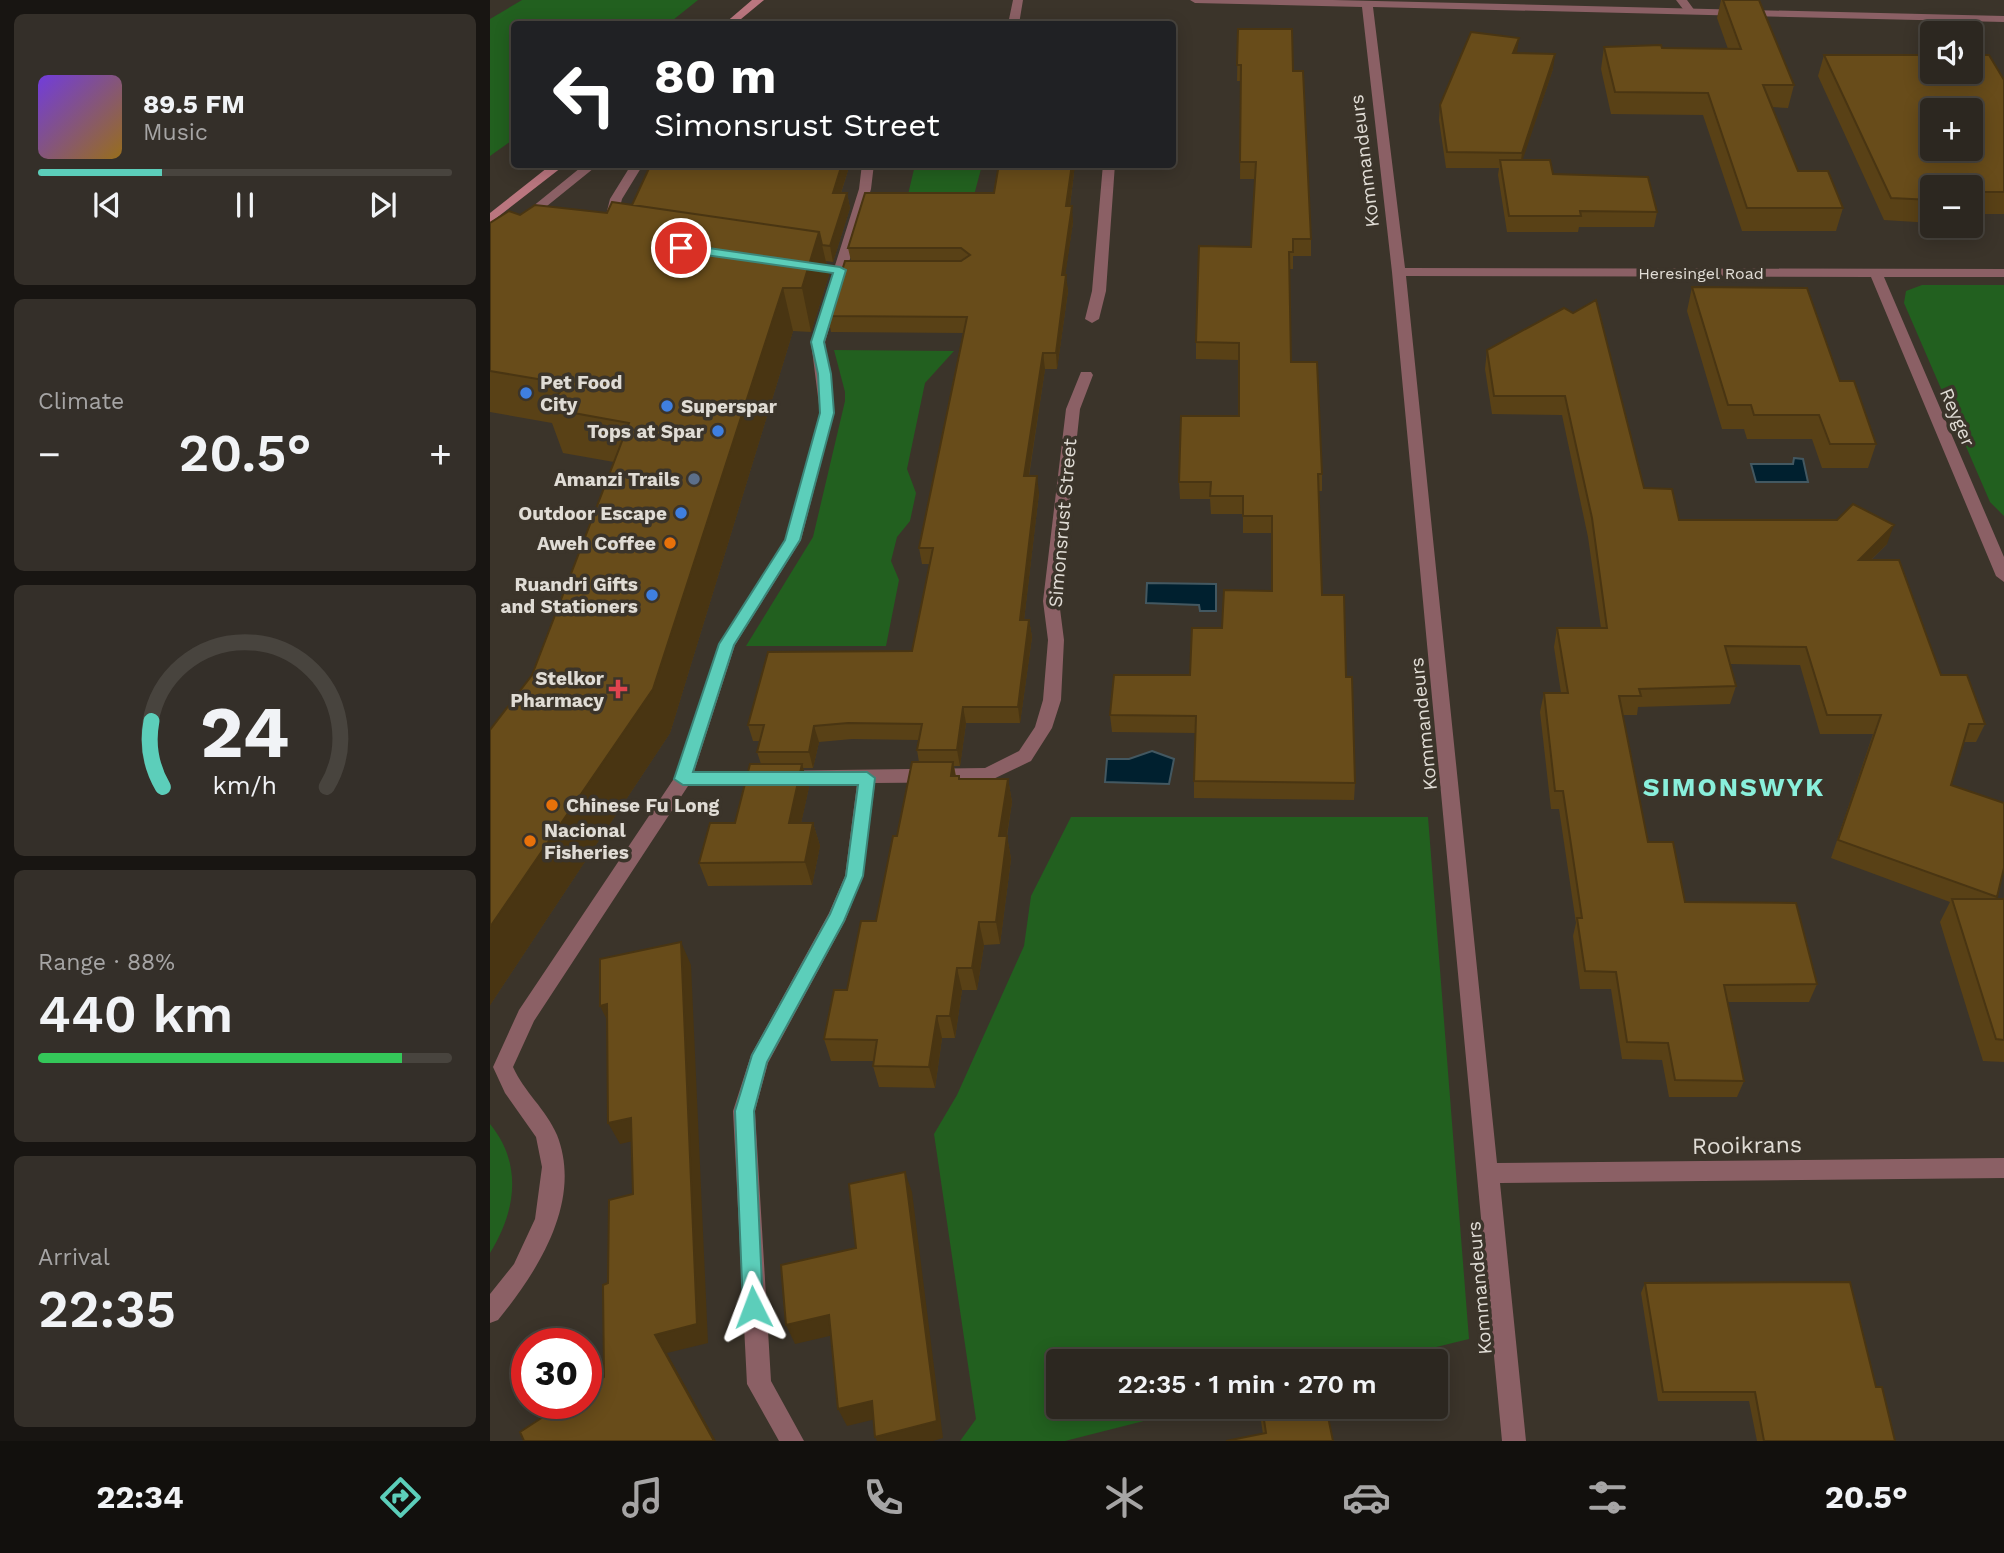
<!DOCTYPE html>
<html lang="en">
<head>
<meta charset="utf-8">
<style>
	body { margin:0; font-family:"Work Sans",sans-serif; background:#342f29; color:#f1f3f6; height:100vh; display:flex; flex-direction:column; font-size:26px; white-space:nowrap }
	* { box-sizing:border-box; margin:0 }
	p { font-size:23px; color:#a6a5a5 }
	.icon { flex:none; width:38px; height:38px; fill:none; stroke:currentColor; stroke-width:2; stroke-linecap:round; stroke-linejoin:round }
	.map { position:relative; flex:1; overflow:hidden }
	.drawer { display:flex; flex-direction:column; gap:14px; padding:14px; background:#181512; width:490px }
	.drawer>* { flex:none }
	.hud { position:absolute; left:21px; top:21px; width:665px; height:147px; border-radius:7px; box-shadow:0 4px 18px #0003,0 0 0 2px #48443e; background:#202124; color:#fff; overflow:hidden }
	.tools { position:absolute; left:1430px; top:21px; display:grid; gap:14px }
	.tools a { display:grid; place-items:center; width:63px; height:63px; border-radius:7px; background:#2c2720; box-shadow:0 4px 18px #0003,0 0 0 2px #48443e; font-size:35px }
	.speed { position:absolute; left:21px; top:1328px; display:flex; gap:14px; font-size:35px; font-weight:700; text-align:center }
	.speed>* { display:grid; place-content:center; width:91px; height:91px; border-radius:50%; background:#2c2720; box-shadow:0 4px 18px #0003,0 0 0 2px #48443e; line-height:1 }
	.speed .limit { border:10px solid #d22; background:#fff; color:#111 }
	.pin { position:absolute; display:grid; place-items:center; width:60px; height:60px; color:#fff; margin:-30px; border:4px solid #fff; border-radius:50%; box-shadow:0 2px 7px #0007 }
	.me { position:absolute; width:77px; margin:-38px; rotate:357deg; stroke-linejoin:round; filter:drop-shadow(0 0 5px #0008) }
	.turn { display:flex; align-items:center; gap:24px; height:147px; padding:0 28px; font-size:32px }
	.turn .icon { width:91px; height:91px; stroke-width:2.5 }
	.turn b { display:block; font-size:49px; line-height:60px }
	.big { font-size:52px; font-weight:600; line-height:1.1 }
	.drawer .card { flex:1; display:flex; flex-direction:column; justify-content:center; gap:10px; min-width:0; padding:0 24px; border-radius:10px; background:#342f29 }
	.drawer .dial { align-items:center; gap:0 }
	.dial svg { height:182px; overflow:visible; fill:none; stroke:#48443e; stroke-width:7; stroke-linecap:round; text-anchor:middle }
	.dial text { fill:#f1f3f6; stroke:none }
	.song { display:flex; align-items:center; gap:21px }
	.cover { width:84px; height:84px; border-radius:10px; background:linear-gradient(135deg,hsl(260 70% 55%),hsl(40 70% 35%)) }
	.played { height:7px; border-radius:4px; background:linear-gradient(90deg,#5cceba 30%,#48443e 30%) }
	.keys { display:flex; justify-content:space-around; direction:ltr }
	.heat { display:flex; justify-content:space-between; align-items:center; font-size:38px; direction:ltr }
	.charge { height:10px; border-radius:5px; background:linear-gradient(90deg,#34c759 88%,#48443e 0) }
	.trip { position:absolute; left:556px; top:1349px; width:402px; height:70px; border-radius:7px; background:#2c2720; box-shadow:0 4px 18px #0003,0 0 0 2px #48443e; font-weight:600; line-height:70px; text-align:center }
	.tab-bar { display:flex; height:112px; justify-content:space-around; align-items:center; background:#12100d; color:#a6a5a5 }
	.tab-bar .icon { width:49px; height:49px }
	.tab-bar .selected { color:#5cceba }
	.tab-bar b { font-size:32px; color:#f1f3f6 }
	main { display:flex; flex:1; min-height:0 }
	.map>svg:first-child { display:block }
	.green { fill:#22601f }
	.water { fill:#00202f; stroke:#435861; stroke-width:2 }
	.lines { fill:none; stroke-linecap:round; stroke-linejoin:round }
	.lane { fill:#8b6065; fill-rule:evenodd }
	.street { fill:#8b6065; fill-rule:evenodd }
	.secondary { fill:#ba767f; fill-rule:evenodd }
	.wall { fill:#594116 }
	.shaded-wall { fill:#493512 }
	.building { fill:#684c1a; stroke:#493512; stroke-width:2; fill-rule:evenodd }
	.route { fill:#5cceba; stroke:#3c8679; stroke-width:2 }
	.shop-dot { fill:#3f7fe0; stroke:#3b342a; stroke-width:2.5 }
	.service-dot { fill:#5c6f8a; stroke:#3b342a; stroke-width:2.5 }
	.food-dot { fill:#e8710a; stroke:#3b342a; stroke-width:2.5 }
	.health-dot { fill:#e0444e; stroke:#3b342a; stroke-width:2.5 }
	.labels { text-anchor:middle; stroke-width:7; stroke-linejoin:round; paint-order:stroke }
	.far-street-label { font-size:16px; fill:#e0dcd5; stroke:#3b342a }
	.street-label { font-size:19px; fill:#e0dcd5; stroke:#3b342a }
	.poi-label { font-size:19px; font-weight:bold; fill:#e0dcd5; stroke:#3b342a; text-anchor:end }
	.near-street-label { font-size:23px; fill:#e0dcd5; stroke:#3b342a }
	.district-label { font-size:26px; font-weight:bold; letter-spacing:2px; fill:#89efdb; stroke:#3b342a }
</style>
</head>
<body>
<main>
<section class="drawer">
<div class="card">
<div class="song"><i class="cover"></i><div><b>89.5 FM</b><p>Music</p></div></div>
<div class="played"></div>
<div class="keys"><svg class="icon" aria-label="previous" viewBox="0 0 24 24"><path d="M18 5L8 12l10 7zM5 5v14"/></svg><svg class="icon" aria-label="pause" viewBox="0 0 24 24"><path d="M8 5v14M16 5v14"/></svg><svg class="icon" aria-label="next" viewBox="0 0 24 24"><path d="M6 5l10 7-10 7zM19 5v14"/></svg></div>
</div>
<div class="card"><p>Climate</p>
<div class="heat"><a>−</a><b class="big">20.5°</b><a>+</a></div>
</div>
<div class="card dial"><svg viewBox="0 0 100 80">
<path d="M14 69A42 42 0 1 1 86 69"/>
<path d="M14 69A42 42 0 0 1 9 40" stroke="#5cceba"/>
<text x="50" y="56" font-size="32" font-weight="700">24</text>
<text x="50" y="72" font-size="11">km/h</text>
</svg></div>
<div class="card"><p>Range · 88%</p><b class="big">440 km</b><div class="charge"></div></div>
<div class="card"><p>Arrival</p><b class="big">22:35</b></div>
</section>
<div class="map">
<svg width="1514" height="1441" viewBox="0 0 1514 1441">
	<rect width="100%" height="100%" fill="#3b342a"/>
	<!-- green -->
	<path class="green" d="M32 0H208L178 24H24V139L0 156V19Z
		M425 165H492L482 203H416Z
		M1432 285H1514V516L1500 502 1414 303 1416 291Z
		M344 350 464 351 435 383 417 469 426 493 420 521 407 537 401 561 409 580 396 646H256L323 537 355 401V392Z
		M581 817H938L979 1339 889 1361 569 1362V1407H709L575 1441H470L486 1419 444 1134 467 1095 534 946 541 896Z
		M0 1124C33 1164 26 1211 0 1253Z"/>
	<!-- water -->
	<path class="water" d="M1304 458 1313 459 1318 482H1266L1261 464H1303Z
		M657 583 726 584V611H710L709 605 656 603Z
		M662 751 684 759 679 784 615 782 617 759H639Z"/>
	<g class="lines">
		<!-- lane -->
		<path class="lane" d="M1186 0H1197L1205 11 1196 13Z
			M95 164H109L0 252V241Z"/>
		<!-- street -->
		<path class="street" d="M523 0H533L529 24H518Z
			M700 0H843L1514 16V22L883 7 915 268 1514 269V277H1394L1514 557V582L1506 576 1381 277 916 276 1007 1163 1514 1158V1178L1010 1183 1036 1441H1012L902 272 872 7 705 3Z
			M372 164H384L381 189 335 342 344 413 311 540 245 645 204 772 495 768 529 751 545 727 553 700 558 640 553 601 576 409 591 372H601L603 375 590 409 569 601 574 640 571 700 562 728 541 761 497 782 385 783 373 876 355 921 278 1063 265 1111 281 1381 314 1441H289L257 1384 243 1111 261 1055 339 913 355 876 367 784 198 786 44 1021 23 1067C34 1092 56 1109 67 1135 93 1201 48 1271 8 1320L0 1323V1294L24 1264 45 1219 52 1167 46 1137 15 1093 3 1067 29 1010 185 777 229 644 295 540 330 413 321 342 369 189Z
			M613 164H625L616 291 609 319 602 323 595 319 602 291Z
			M141 165 151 168 132 199 126 223 125 226H115L114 223 120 199Z"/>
		<!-- secondary -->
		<path class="secondary" d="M262 0H274L245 24H234Z
			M62 164H76L0 223V213Z"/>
	</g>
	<!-- wall -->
	<path class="wall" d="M1231 0H1269L1304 85 1298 108 1282 107 1308 171 1353 208 1346 231H1252L1213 115 1121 114 1111 69 1114 47 1238 49 1227 18Z
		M748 29 803 71 821 239V256H803V269H799L801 362 832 474V491H828L832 595 856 677 865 783 864 800 704 798V781L706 733 622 732 620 715 700 675 732 628 782 591V533H753V514H721L720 499H690L689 482 749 416V360L706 359V342L761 247 765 179H750L751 81H747Z
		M1027 54 1063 69 1032 160 1063 174 1167 212 1164 227H1089L1088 232H1017L1008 175 1009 168H956L949 120 950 105Z
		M1334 55 1514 80V214H1480V187H1442V223L1394 220 1328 76Z
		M360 164 351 193H357L360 208 343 262 336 261 339 275 321 332 303 331 180 733 0 1005V730L42 675 124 462 73 453 62 423 0 412V223L30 215 117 213 142 205Z
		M585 164 580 206 583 222 575 275 578 291 567 369H555L539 476 549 493 534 620H539L542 637 530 723H476L470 766H464L466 776H469L470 779H518L522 802 517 836 521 859 510 944 494 945 487 990H472L465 1038H452L445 1088 389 1087 383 1066V1061H341L334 1039 357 990 386 921 407 836 429 762 427 750 429 740 362 739 329 742 323 768H313L319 787 311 823H323L330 846 322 885 218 886 209 863 245 823 271 764 267 752 270 741H263L258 725 422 651 440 564H432L429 548 473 333 341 332 338 316 361 261 358 248 504 193Z
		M1202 287 1350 381 1386 444 1378 468H1332L1322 439H1257L1254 429H1232L1197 311Z
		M1074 308 1154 488 1189 520 1397 544 1381 560 1451 675 1495 724 1486 742H1473L1461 785 1507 897 1506 899H1514V1062L1493 1061 1450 922 1460 902 1341 858 1383 734H1330L1310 665 1240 664 1246 686 1240 704 1148 707 1147 715H1133L1158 842 1195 902 1327 984 1319 1002H1238L1254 1081 1247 1097H1179L1172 1060 1132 1059 1121 989H1090L1083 936 1086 923 1069 809H1061L1050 712 1054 693H1071L1064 647 1067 628H1111L1098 537 1072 415 1002 414 995 369 997 350Z
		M1155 1283 1386 1387 1405 1441H1267L1259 1401H1168L1151 1293Z
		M771 1407H836L843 1441 773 1434 771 1421Z"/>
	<!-- shaded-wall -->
	<path class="shaded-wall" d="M1029 38 1027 53H1023Z
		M1065 54 1063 69 1030 168 1032 153Z
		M352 164H360L346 208 343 193Z
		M582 164H585L578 221 576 206Z
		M357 193 360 208 343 262 340 246Z
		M582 206 583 222 573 291 572 275Z
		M329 232 339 275 321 332 312 288Z
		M576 275 578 291 567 369 566 353Z
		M293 288 303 331 180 733 0 1005V927Z
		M553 353 555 369 536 493 534 476Z
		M547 476 549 493 532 637 530 620Z
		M1404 525 1397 544 1362 578 1369 560Z
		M539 620 542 637 530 723 528 707Z
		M473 707 476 723 470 766 467 750Z
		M324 726 329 742 323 768 319 752Z
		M463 762 467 785 461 776Z
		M312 764 319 787 306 846 299 823Z
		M518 779 522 802 513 859 509 836Z
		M323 823 330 846 322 885 315 862Z
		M517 836 521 859 510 944 506 922Z
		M489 922 494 945 487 990 482 968Z
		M191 942 201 965 218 1343 177 1353 226 1441H224L165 1335Z
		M467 968 472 990 465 1038 460 1016Z
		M117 1004 121 1028 110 1006Z
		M447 1016 452 1038 445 1088 439 1067Z
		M141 1118 152 1139 130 1144 118 1123Z
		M415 1172 422 1192 453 1438 443 1441H387L385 1437Z
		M339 1315 348 1334 305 1344 296 1325Z
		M382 1401 390 1418 357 1426 348 1409Z"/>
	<!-- building -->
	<path class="building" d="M1233 0H1269L1304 85H1273L1308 171H1338L1353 208H1257L1218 93 1125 92 1114 47 1171 45 1172 48 1251 49Z
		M748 29H802L803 71H813L821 239H803V252H799L801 362H827L832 474H828L832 595H854L856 677H862L865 783 704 781 706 716 620 715 624 675H700L702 628H732L734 590 782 591V516H753V496H720L721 482H689L691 416H749V343L706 342 709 246 761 247 766 162H750L751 65H747Z
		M981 32 1029 38 1023 53 1065 54 1032 153 957 152 950 105Z
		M1334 55H1442V72H1480V55H1499L1514 80V192H1480V187H1442V200L1401 198ZM1442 110H1480V149H1442Z
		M1010 160H1060L1063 174 1158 177 1167 212 1090 211 1091 216H1019Z
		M161 164H352L343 193H357L340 246 332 245 329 232 142 205Z
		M509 164H582L576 206H582L572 275H576L566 353H553L534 476H547L530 620H539L528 707H473L467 750H427L432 724 358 723 324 726 319 752H267L274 725H258L278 652 422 651 443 548H429L477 317 338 316 355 261H471L480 255 471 248H358L375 193H504Z
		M122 202 329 232 312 288H293L163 689 0 927V730L42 675 139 423 56 408 77 384 0 371V223L19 211 30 215 45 205 117 213Z
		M1202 287 1317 288 1350 381H1364L1386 444H1340L1329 415H1264L1261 405H1238Z
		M1106 300 1154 488 1182 489 1189 520H1347L1363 504 1404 525 1369 560H1409L1451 675H1477L1495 724H1479L1461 785 1514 803V868L1507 897 1348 840 1391 715H1337L1316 647 1235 646 1246 686 1149 689 1151 696H1129L1158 842H1183L1195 902 1306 903 1327 984 1234 985 1254 1081 1185 1080 1178 1043 1137 1042 1126 972 1095 971 1087 918H1092L1073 791H1065L1054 693H1078L1067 628H1117L1102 518 1075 396H1004L997 350 1074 308 1083 313Z
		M422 762H463L461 776H469V779H518L509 836H517L506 922H489L482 968H467L460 1016H447L439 1067 383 1066 387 1040 334 1039 344 990H357L371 921H386L403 836H407Z
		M260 764H312L299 823H323L315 862 209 863 220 823H245Z
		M1462 899H1514V1040L1506 1039Z
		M191 942 207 1324 165 1335 224 1441H34L30 1432 73 1404H96V1388L114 1377 113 1285 118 1283 119 1200 143 1194 141 1118 118 1123 117 1004 110 1006V959Z
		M415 1172 447 1421 385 1437 382 1401 348 1409 339 1315 296 1325 291 1265 366 1248 359 1184Z
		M1360 1282 1386 1387H1392L1405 1441H1274L1265 1392H1173L1155 1283Z
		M772 1407H836L843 1441H736L776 1433Z"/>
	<!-- route -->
	<path class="route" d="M191 244 350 267 356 270 334 342 341 374 344 413 310 540 244 645 203 772H377L385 778 373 876 354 921 277 1062 264 1111 273 1307 270 1314 263 1317 256 1314 253 1307 245 1111 262 1055 340 914 356 876 368 785H193L184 779 229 644 295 540 330 413 328 374 321 342 343 273 187 251 185 248Z"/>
	<!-- markers -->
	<g class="shop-dot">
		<circle cx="36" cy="393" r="7"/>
		<circle cx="177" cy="406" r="7"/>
		<circle cx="228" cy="431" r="7"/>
		<circle cx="191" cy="513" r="7"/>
		<circle cx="162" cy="595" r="7"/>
	</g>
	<circle class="service-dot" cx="204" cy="479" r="7"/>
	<g class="food-dot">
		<circle cx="180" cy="543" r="7"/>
		<circle cx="62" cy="805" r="7"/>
		<circle cx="40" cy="841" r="7"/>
	</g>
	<path class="health-dot" d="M124.5 678.5h7v7h7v7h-7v7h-7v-7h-7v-7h7z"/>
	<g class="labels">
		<!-- far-street labels -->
		<g class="far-street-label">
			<text x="1211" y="279">Heresingel Road</text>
		</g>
		<!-- street labels -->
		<g class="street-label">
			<text transform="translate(874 161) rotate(-97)" y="7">Kommandeurs</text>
			<text transform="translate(1468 417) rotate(67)" y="7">Reyger</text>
			<text transform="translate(572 523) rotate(-85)" y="7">Simonsrust Street</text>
			<text transform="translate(933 724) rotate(-96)" y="7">Kommandeurs</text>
			<text transform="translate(989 1288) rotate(-95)" y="7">Kommandeurs</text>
		</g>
		<!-- poi labels -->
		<g class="poi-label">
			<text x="50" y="389" text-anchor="start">Pet Food<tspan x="50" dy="22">City</tspan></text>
			<text x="191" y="413" text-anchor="start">Superspar</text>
			<text x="214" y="438">Tops at Spar</text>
			<text x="190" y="486">Amanzi Trails</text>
			<text x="177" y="520">Outdoor Escape</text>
			<text x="166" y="550">Aweh Coffee</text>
			<text x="148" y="591">Ruandri Gifts<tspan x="148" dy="22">and Stationers</tspan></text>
			<text x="114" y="685">Stelkor<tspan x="114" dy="22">Pharmacy</tspan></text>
			<text x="76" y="812" text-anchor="start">Chinese Fu Long</text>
			<text x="54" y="837" text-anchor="start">Nacional<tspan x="54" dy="22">Fisheries</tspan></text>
		</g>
		<!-- near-street labels -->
		<g class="near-street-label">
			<text transform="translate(1257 1145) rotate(-1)" y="8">Rooikrans</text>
		</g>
		<!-- district labels -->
		<g class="district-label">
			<text x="1244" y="796">SIMONSWYK</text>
		</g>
	</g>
</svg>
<div class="tools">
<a><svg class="icon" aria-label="sound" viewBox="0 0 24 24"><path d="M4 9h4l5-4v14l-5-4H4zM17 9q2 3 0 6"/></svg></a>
<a>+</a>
<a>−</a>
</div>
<div class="speed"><div class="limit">30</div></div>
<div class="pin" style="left:191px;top:248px;background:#d93025"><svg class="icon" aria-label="arrive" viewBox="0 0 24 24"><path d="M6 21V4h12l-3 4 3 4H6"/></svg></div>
<svg class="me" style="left:263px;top:1307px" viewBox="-20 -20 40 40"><path d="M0-17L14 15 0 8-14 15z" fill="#5cceba" stroke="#fff" stroke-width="4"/></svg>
<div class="trip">22:35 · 1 min · 270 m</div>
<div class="hud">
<div class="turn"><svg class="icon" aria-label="left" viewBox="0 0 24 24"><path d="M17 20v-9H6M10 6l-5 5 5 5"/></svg><div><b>80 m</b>Simonsrust Street</div></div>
</div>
</div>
</main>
<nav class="tab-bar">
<b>22:34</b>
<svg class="icon selected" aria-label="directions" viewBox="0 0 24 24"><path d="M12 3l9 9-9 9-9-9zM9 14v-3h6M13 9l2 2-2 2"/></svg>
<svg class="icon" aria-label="music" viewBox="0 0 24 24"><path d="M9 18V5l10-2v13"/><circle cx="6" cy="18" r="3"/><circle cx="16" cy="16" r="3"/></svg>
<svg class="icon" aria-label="phone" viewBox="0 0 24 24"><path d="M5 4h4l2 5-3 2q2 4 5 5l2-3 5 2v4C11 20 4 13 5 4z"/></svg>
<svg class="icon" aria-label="climate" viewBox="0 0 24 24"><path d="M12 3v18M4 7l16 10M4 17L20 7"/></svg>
<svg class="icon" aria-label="car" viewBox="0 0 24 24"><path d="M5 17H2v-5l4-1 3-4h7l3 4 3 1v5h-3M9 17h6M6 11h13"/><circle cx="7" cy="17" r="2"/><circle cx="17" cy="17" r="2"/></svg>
<svg class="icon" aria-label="filters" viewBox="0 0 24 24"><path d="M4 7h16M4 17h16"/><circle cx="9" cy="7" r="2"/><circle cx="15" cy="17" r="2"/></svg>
<b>20.5°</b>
</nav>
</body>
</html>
